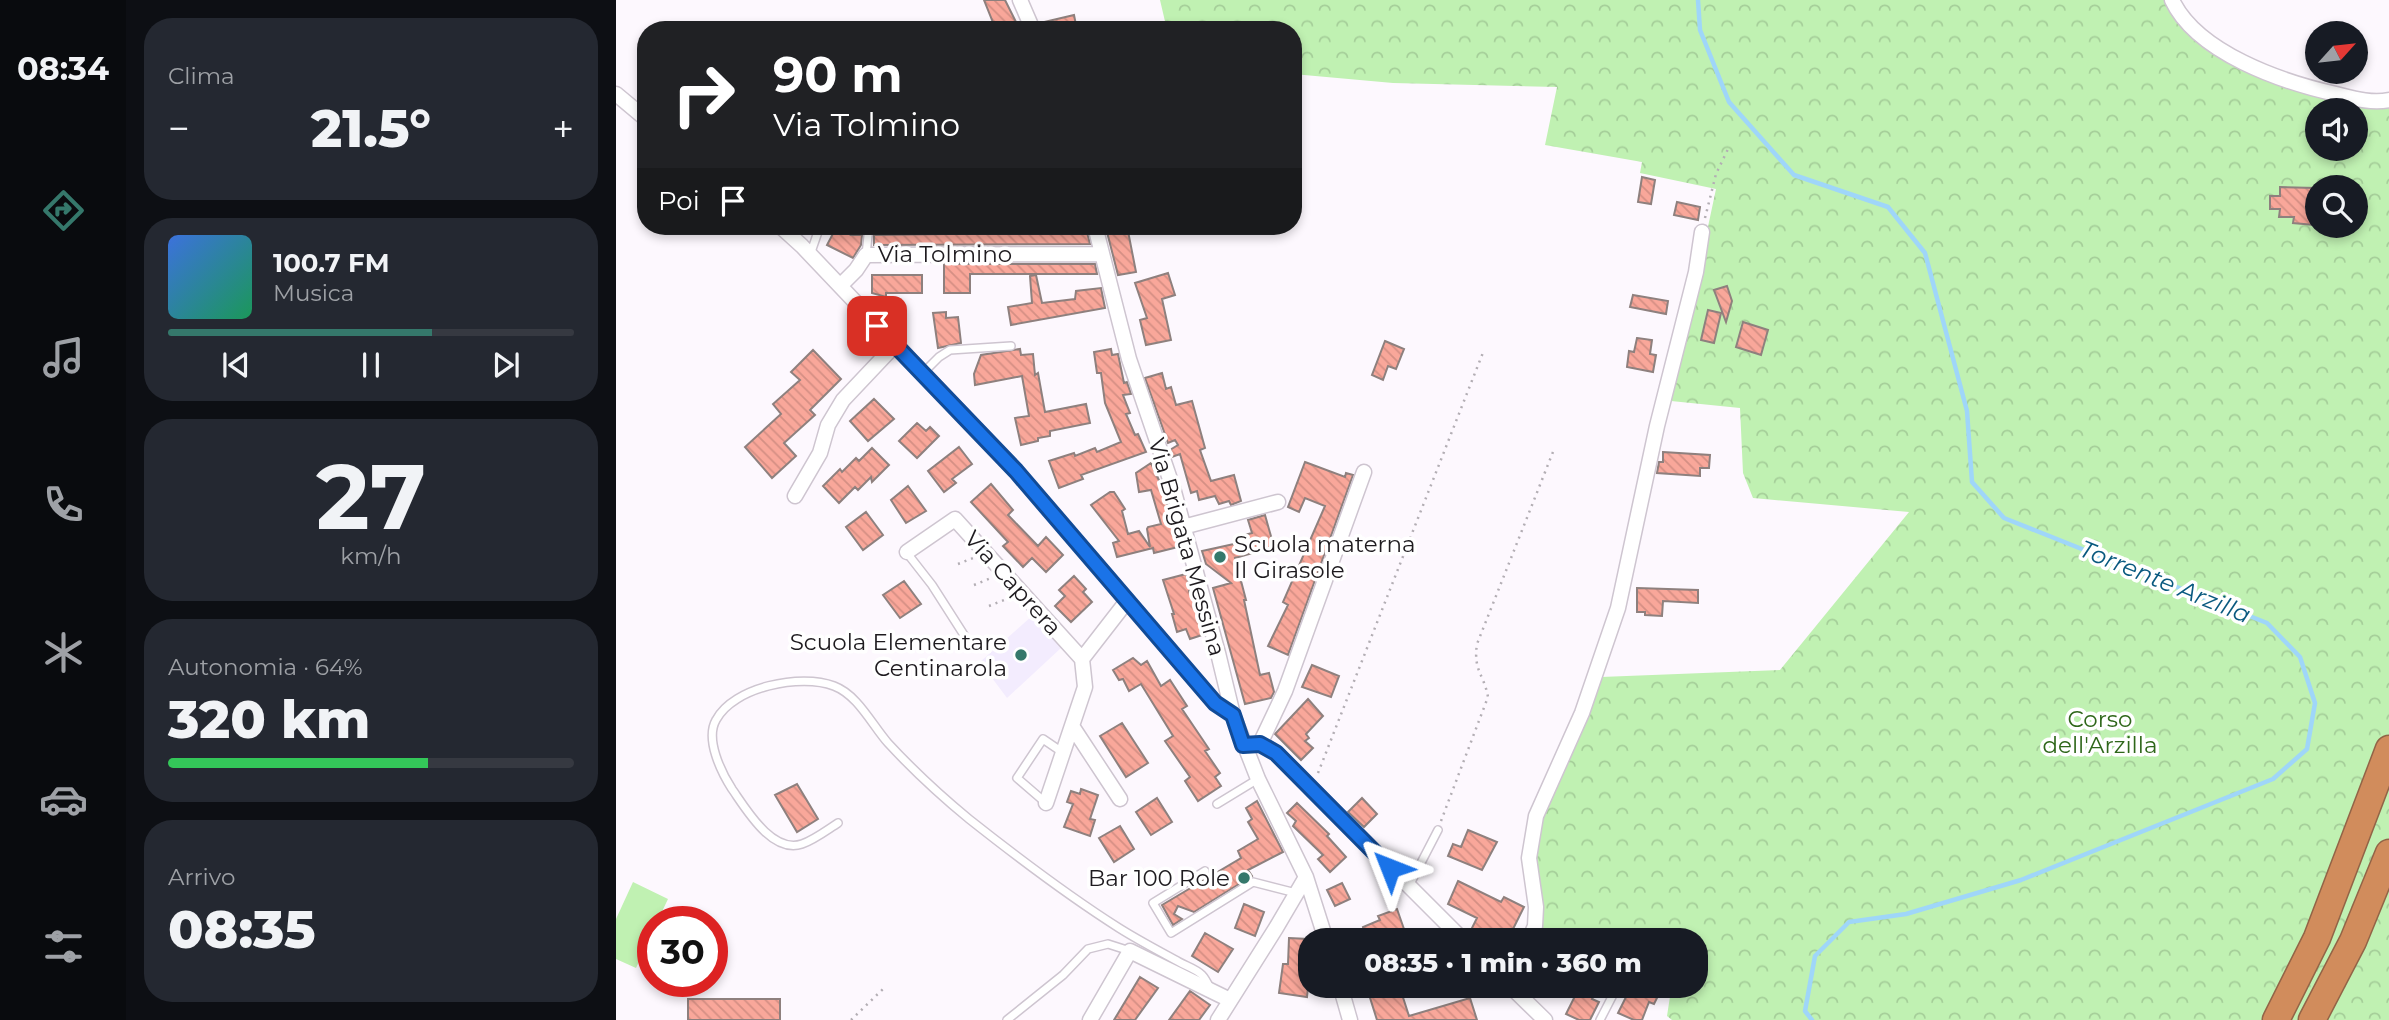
<!DOCTYPE html>
<html lang="it">
<head>
<meta charset="utf-8">
<style>
	body { margin:0; font-family:Montserrat,sans-serif; background:#242831; color:#f1f3f6; height:100vh; display:flex; flex-direction:column; font-size:26px; white-space:nowrap }
	* { box-sizing:border-box; margin:0 }
	p { font-size:23px; color:#9ea1a6 }
	.icon { flex:none; width:38px; height:38px; fill:none; stroke:currentColor; stroke-width:2; stroke-linecap:round; stroke-linejoin:round }
	.map { position:relative; flex:1; overflow:hidden }
	.sheet { display:flex; flex-direction:column; gap:18px; padding:18px; background:#0d0f14; width:490px }
	.sheet>* { flex:none }
	.hud { position:absolute; left:21px; top:21px; width:665px; height:214px; border-radius:28px; box-shadow:0 4px 10px #0003; background:#202124; color:#fff; overflow:hidden }
	.needle { width:46px; rotate:63deg }
	.fabs { position:absolute; left:1689px; top:21px; display:grid; gap:14px }
	.fabs a { display:grid; place-items:center; width:63px; height:63px; border-radius:50%; background:#171b24; box-shadow:0 4px 10px #0003; font-size:35px }
	.speed { position:absolute; left:21px; top:906px; display:flex; gap:14px; font-size:35px; font-weight:700; text-align:center }
	.speed>* { display:grid; place-content:center; width:91px; height:91px; border-radius:50%; background:#171b24; box-shadow:0 4px 10px #0003; line-height:1 }
	.speed .limit { border:10px solid #d22; background:#fff; color:#111 }
	.pin { position:absolute; display:grid; place-items:center; width:60px; height:60px; color:#fff; margin:-30px; border-radius:14px; box-shadow:0 4px 10px #0006 }
	.me { position:absolute; width:77px; margin:-38px; rotate:315deg; stroke-linejoin:round; filter:drop-shadow(0 0 5px #0008) }
	.turn { display:flex; align-items:center; gap:24px; height:147px; padding:0 21px; font-size:32px }
	.turn .icon { width:91px; height:91px; stroke-width:2.5 }
	.turn b { display:block; font-size:49px; line-height:60px }
	.then { display:flex; align-items:center; height:66px; padding:0 21px; background:#0003; gap:14px; font-size:26px }
	.big { font-size:52px; font-weight:800; line-height:1.1 }
	.sheet .tile { flex:1; display:flex; flex-direction:column; justify-content:center; gap:10px; min-width:0; padding:0 24px; border-radius:28px; background:#242831 }
	.sheet .dial { align-items:center; gap:0 }
	.dial b { font-size:91px; line-height:1 }
	.song { display:flex; align-items:center; gap:21px }
	.cover { width:84px; height:84px; border-radius:10px; background:linear-gradient(135deg,hsl(220 70% 55%),hsl(150 70% 35%)) }
	.played { height:7px; border-radius:4px; background:linear-gradient(90deg,#35786b 65%,#363941 65%) }
	.keys { display:flex; justify-content:space-around; direction:ltr }
	.heat { display:flex; justify-content:space-between; align-items:center; font-size:38px; direction:ltr }
	.charge { height:10px; border-radius:5px; background:linear-gradient(90deg,#34c759 64%,#363941 0) }
	.trip { position:absolute; left:682px; top:928px; width:410px; height:70px; border-radius:28px; background:#171b24; box-shadow:0 4px 10px #0003; font-weight:800; line-height:70px; text-align:center }
	main { display:flex; flex:1; min-height:0 }
	.dock { display:flex; flex-direction:column; width:126px; justify-content:space-around; align-items:center; background:#090b0e; color:#9ea1a6 }
	.dock .icon { width:49px; height:49px }
	.dock .selected { color:#35786b }
	.dock b { font-size:32px; color:#f1f3f6 }
	.map>svg:first-child { display:block }
	.education { fill:#f3ecfe }
	.park { fill:url(#park-crowns); fill-rule:evenodd }
	.pitch { fill:#c0f1b2 }
	.lines { fill:none; stroke-linecap:round; stroke-linejoin:round }
	.stream { stroke:#9fd6f9; stroke-width:4.5 }
	.building { fill:url(#building-back-hatch); stroke:#8e807e; stroke-width:2 }
	.lane-casing { stroke:#cec5d0; stroke-width:10 }
	.street-casing { stroke:#cec5d0; stroke-width:17 }
	.highway-casing { stroke:#926447; stroke-width:29 }
	.path { stroke:#b3aeb4; stroke-width:2.5; stroke-dasharray:2 5; stroke-linecap:butt }
	.lane { stroke:#fff; stroke-width:7 }
	.street { stroke:#fff; stroke-width:14 }
	.highway { stroke:#d18c5c; stroke-width:26 }
	.route-casing { stroke:#114b97; stroke-width:18 }
	.route { stroke:#1a73e8; stroke-width:12 }
	.poi-dot { fill:#35786b; stroke:#fff; stroke-width:2.5 }
	.labels { text-anchor:middle; stroke-width:7; stroke-linejoin:round; paint-order:stroke }
	.street-label { font-size:23px; fill:#1e1b1f; stroke:#fff }
	.poi-label { font-size:23px; fill:#1e1b1f; stroke:#fff; text-anchor:end }
	.park-label { font-size:23px; fill:#2f671a; stroke:#fff }
	.water-label { font-size:24px; font-style:italic; fill:#09597f; stroke:#fff }
</style>
</head>
<body>
<main>
<nav class="dock">
<b>08:34</b>
<svg class="icon selected" aria-label="directions" viewBox="0 0 24 24"><path d="M12 3l9 9-9 9-9-9zM9 14v-3h6M13 9l2 2-2 2"/></svg>
<svg class="icon" aria-label="music" viewBox="0 0 24 24"><path d="M9 18V5l10-2v13"/><circle cx="6" cy="18" r="3"/><circle cx="16" cy="16" r="3"/></svg>
<svg class="icon" aria-label="phone" viewBox="0 0 24 24"><path d="M5 4h4l2 5-3 2q2 4 5 5l2-3 5 2v4C11 20 4 13 5 4z"/></svg>
<svg class="icon" aria-label="climate" viewBox="0 0 24 24"><path d="M12 3v18M4 7l16 10M4 17L20 7"/></svg>
<svg class="icon" aria-label="car" viewBox="0 0 24 24"><path d="M5 17H2v-5l4-1 3-4h7l3 4 3 1v5h-3M9 17h6M6 11h13"/><circle cx="7" cy="17" r="2"/><circle cx="17" cy="17" r="2"/></svg>
<svg class="icon" aria-label="filters" viewBox="0 0 24 24"><path d="M4 7h16M4 17h16"/><circle cx="9" cy="7" r="2"/><circle cx="15" cy="17" r="2"/></svg>
</nav>
<section class="sheet">
<div class="tile"><p>Clima</p>
<div class="heat"><a>−</a><b class="big">21.5°</b><a>+</a></div>
</div>
<div class="tile">
<div class="song"><i class="cover"></i><div><b>100.7 FM</b><p>Musica</p></div></div>
<div class="played"></div>
<div class="keys"><svg class="icon" aria-label="previous" viewBox="0 0 24 24"><path d="M18 5L8 12l10 7zM5 5v14"/></svg><svg class="icon" aria-label="pause" viewBox="0 0 24 24"><path d="M8 5v14M16 5v14"/></svg><svg class="icon" aria-label="next" viewBox="0 0 24 24"><path d="M6 5l10 7-10 7zM19 5v14"/></svg></div>
</div>
<div class="tile dial"><b>27</b><p>km/h</p></div>
<div class="tile"><p>Autonomia · 64%</p><b class="big">320 km</b><div class="charge"></div></div>
<div class="tile"><p>Arrivo</p><b class="big">08:35</b></div>
</section>
<div class="map">
<svg width="1773" height="1020" viewBox="0 0 1773 1020">
	<defs>
		<pattern id="park-crowns" width="20" height="18" patternUnits="userSpaceOnUse" patternTransform="scale(1.75)"><rect width="20" height="18" fill="#c0f1b2"/><path d="M2 6a3 3 0 1 1 6 0M12 15a3 3 0 1 1 6 0" fill="none" stroke="#a5ce99"/></pattern>
		<pattern id="building-back-hatch" width="6" height="6" patternUnits="userSpaceOnUse" patternTransform="scale(1.75)"><rect width="6" height="6" fill="#f9a79a"/><path d="M-1 5l2 2M0 0l6 6M5-1l2 2" fill="none" stroke="#d58f84"/></pattern>
	</defs>
	<rect width="100%" height="100%" fill="#fdf8fe"/>
	<!-- education -->
	<path class="education" d="M416 616 445 648 391 698 364 662Z"/>
	<!-- park -->
	<path class="park" d="M544 0H1562L1567 21 1642 73 1748 106 1773 107V1020H1056L1051 1016 1055 990 1043 985H1080V940L922 938 923 899 917 871 922 829 985 677 1164 670 1293 512 1137 498 1127 473 1124 408 1055 401 1100 189 1024 173 1026 162 929 145 941 87 777 83 677 74V30H551ZM1701 110H1740V149H1701ZM1701 187H1740V226H1701Z"/>
	<!-- pitch -->
	<path class="pitch" d="M17 882 52 899 41 922H37V932L20 968 0 959V919Z"/>
	<g class="lines">
		<!-- stream -->
		<path class="stream" d="M1082 0 1084 30 1113 102 1178 175 1272 207 1309 253 1351 411 1356 482 1388 518 1651 623 1684 657 1699 703 1691 749 1657 779 1405 880 1290 914 1233 922 1199 956 1189 1011 1196 1020"/>
	</g>
	<!-- building -->
	<path class="building" d="M368 0H389L404 30H380Z
		M458 15 461 30H426L424 23Z
		M1026 177 1039 180 1035 204 1022 202Z
		M1664 187 1699 188 1698 225 1677 223 1678 217H1663L1664 209H1654V196H1664Z
		M1061 202 1084 207 1082 220 1058 215Z
		M221 226H240L235 235H246L245 245 237 258 211 245Z
		M491 226H511L520 272 502 275 491 232H493Z
		M471 232 474 244 258 245V235Z
		M328 264H479L481 274H354V293H328Z
		M552 273 559 295 546 299 555 340 530 345 524 320 531 318 519 283Z
		M256 275H306V293H270V297L256 293Z
		M420 275 426 303 459 299 460 291 485 288 489 308 395 325 392 307 416 303 414 276Z
		M1111 286 1116 301 1110 322 1098 290Z
		M1017 295 1052 301 1050 314 1014 307Z
		M1092 310 1105 313 1098 343 1085 340Z
		M330 312V318L342 317 345 343 322 348 317 313Z
		M1127 322 1152 330 1145 355 1120 347Z
		M1021 338 1036 340 1034 354 1040 355 1037 372 1011 367 1013 351 1018 352Z
		M769 341 788 349 780 369 772 366 767 380 756 375Z
		M404 349 405 355 417 354 419 375 422 373 429 412 470 404 474 423 434 431V436L422 438V441L405 445 399 418 413 416 406 376 359 385 358 374 365 355Z
		M495 349 496 355 502 354 508 383 511 382 515 394 507 395 514 413 510 414 519 435 522 434 530 452 465 475 467 479 443 488 433 461 458 453 459 456 479 448 481 452 505 442 489 403 485 373H481L478 352Z
		M197 350 225 379 194 410 199 415 168 443 180 456 156 478 129 447 165 414 157 404 184 380 175 372Z
		M546 373 550 389 555 387 560 405 576 401 589 448 584 450 595 481 618 475 625 501 615 505 613 501 603 504 599 496 583 500 581 491 575 493 564 454 556 457 554 450 562 445 559 440 552 443 529 378Z
		M258 399 278 419 252 441 234 421Z
		M301 423 310 431 314 427 323 436 301 458 283 441Z
		M343 447 356 464 336 479 340 483 328 492 312 471Z
		M256 448 273 465 256 482 255 477 242 490 239 487 223 503 207 486 224 469 226 472 240 458 243 461Z
		M1047 452 1094 455 1093 468H1084V476L1041 473 1043 462H1047Z
		M689 462 729 477 730 473 737 475 672 655 652 646 672 605 667 602 709 506 689 498 683 512 672 507Z
		M535 463 548 491 562 547 538 553 537 548 501 557 497 543 503 541 475 505 494 492H498L509 509 506 511 512 534 523 531 534 547 531 529 532 527 545 524 535 490 523 492 520 473Z
		M375 484 397 510 392 515 422 546 430 537 447 555 430 572 416 558 407 567 387 546 392 542 355 502Z
		M292 486 310 511 290 523 275 500Z
		M250 512 267 535 247 550 230 527Z
		M649 515 658 547 619 558 630 600H628L644 675 653 673 658 692 655 698 629 704 597 588 615 583 590 564 586 551 627 542 625 536 636 533 632 520Z
		M570 574 575 590 573 591 578 603 586 635 574 639 570 629 561 632 556 614H558L547 580Z
		M458 576 470 589 467 592 476 602 455 622 439 606 449 596 443 590Z
		M288 581 305 604 284 618 267 595Z
		M1021 588 1082 590V603L1047 601 1046 616 1029 615V612H1021Z
		M517 658 525 665 531 661 545 686 554 680 571 706 566 709 593 749 589 751 604 773 599 777 605 786 582 801 569 781 574 777 549 741 557 736 525 684 513 691 507 679 503 680 497 670Z
		M696 665 723 676 715 697 686 687Z
		M692 699 707 716 690 734 693 738 689 741 697 748 685 760 659 734Z
		M506 723 532 763 510 777 484 736Z
		M181 784 202 819 181 832 159 795Z
		M465 789 482 795 474 819 479 820 474 836 448 827 457 804 451 802 455 791 464 794Z
		M541 798 556 822 535 835 520 812Z
		M746 798 761 814 748 827 732 812Z
		M641 801 667 852 632 870 636 876 578 912 562 906 558 914 566 919 557 925 546 905 625 858 622 851 642 839 632 822 636 819 630 808Z
		M681 803 713 834 711 836 730 857 714 872 702 859 707 855 677 826 680 821 671 813Z
		M504 826 518 849 498 862 483 838Z
		M852 830 881 842 866 870 832 856 837 844 845 847Z
		M842 881 885 902 888 897 908 907 897 929 906 933 904 940H869L854 932 861 918 832 904Z
		M726 883 734 899 719 906 711 890Z
		M628 904 648 912 639 936 619 928Z
		M781 909 788 929 769 935 770 940H751L747 927 764 920 762 916Z
		M589 933 617 949 602 972 576 956Z
		M673 938 692 939 690 967H694L691 997 663 993 667 964H672Z
		M524 977 542 988 519 1020H498Z
		M750 985H783L793 1016 854 998 861 1020H761Z
		M1020 985H1032L1044 992 1038 1004 1033 1002 1026 1020H1018L1002 1013 1013 991H1016Z
		M963 988 978 995 976 999 983 1002 974 1020H963L950 1014Z
		M574 991 594 1005 583 1020H553Z
		M72 999H164V1020H72Z"/>
	<g class="lines">
		<defs>
			<path id="lane" d="M194 255 204 226
				M250 255 253 226
				M307 373 323 357 334 350 395 346
				M291 553 316 585 348 635
				M430 803 401 778 427 739 446 752
				M601 804 642 779
				M222 823C211 830 198 840 186 844 156 854 130 809 116 789 105 772 89 739 100 720 117 687 185 673 218 686 242 695 256 725 272 743 297 770 325 796 353 819 401 857 451 895 503 928 522 940 543 951 563 962 570 966 580 969 586 975 589 978 592 984 594 988
				M589 871 537 903 555 933 637 882 680 893
				M793 886 822 830
				M802 940 827 932 832 926
				M391 1020 447 975 472 949 492 944 514 951
				M984 1020 1000 989"/>
			<path id="street" d="M404 0 417 30
				M1556 0C1581 53 1666 82 1720 94 1736 98 1756 104 1773 100
				M0 94 30 119
				M164 226 186 246 400 471 599 703 617 715
				M479 226 513 359 557 488 602 653 617 715 642 779 690 877 710 940
				M224 286 240 270 250 255 486 254
				M179 496 204 453 212 425 227 400 279 345
				M567 527 662 502
				M291 552 339 519 466 659 469 687 430 803
				M466 659 511 601
				M456 726 504 799
				M644 744 669 691 748 472
				M627 745 644 744 660 753 847 940
				M913 940 919 926 920 907 913 858 920 816 966 713 1002 608 1041 426 1080 272 1086 232
				M724 985 734 1020
				M893 985 929 1020
				M474 1020 514 951 614 1000
				M602 1020 660 928 690 877"/>
			<path id="highway" d="M1660 1020 1701 938 1773 749
				M1696 1020 1737 941 1773 853"/>
		</defs>
		<!-- lane casing -->
		<use href="#lane" class="lane-casing"/>
		<!-- street casing -->
		<use href="#street" class="street-casing"/>
		<!-- highway casing -->
		<use href="#highway" class="highway-casing"/>
		<!-- path -->
		<path class="path" d="M1089 218 1100 174 1112 149
			M342 564 357 558
			M358 585 375 578
			M373 606 393 598
			M702 773 868 350
			M825 821 872 697C868 674 857 671 861 644L937 452
			M235 1020 267 989"/>
		<!-- lane -->
		<use href="#lane" class="lane"/>
		<!-- street -->
		<use href="#street" class="street"/>
		<!-- highway -->
		<use href="#highway" class="highway"/>
	</g>
	<g class="lines">
		<defs>
			<path id="route" d="M261 326 400 471 599 703 617 715 627 745 644 744 660 753 774 868"/>
		</defs>
		<!-- route casing -->
		<use href="#route" class="route-casing"/>
		<!-- route -->
		<use href="#route" class="route"/>
	</g>
	<!-- markers -->
	<g class="poi-dot">
		<circle cx="604" cy="557" r="7"/>
		<circle cx="405" cy="655" r="7"/>
		<circle cx="628" cy="878" r="7"/>
	</g>
	<g class="labels">
		<!-- street labels -->
		<g class="street-label">
			<text x="329" y="262">Via Tolmino</text>
			<text transform="translate(571 547) rotate(74)" y="8">Via Brigata Messina</text>
			<text transform="translate(397 583) rotate(48)" y="8">Via Caprera</text>
		</g>
		<!-- poi labels -->
		<g class="poi-label">
			<text x="618" y="552" text-anchor="start">Scuola materna<tspan x="618" dy="26">Il Girasole</tspan></text>
			<text x="391" y="650">Scuola Elementare<tspan x="391" dy="26">Centinarola</tspan></text>
			<text x="614" y="886">Bar 100 Role</text>
		</g>
		<!-- park labels -->
		<g class="park-label">
			<text x="1484" y="727">Corso<tspan x="1484" dy="26">dell'Arzilla</tspan></text>
		</g>
		<!-- water labels -->
		<g class="water-label">
			<text transform="translate(1549 582) rotate(22)" y="8">Torrente Arzilla</text>
		</g>
	</g>
</svg>
<div class="fabs">
<a><svg class="needle" viewBox="-14 -14 28 28"><path d="M0-13l5 13h-10z" fill="#e53935"/><path d="M0 13l5-13h-10z" fill="#9ea1a6"/></svg></a>
<a><svg class="icon" aria-label="sound" viewBox="0 0 24 24"><path d="M4 9h4l5-4v14l-5-4H4zM17 9q2 3 0 6"/></svg></a>
<a><svg class="icon" aria-label="search" viewBox="0 0 24 24"><circle cx="10" cy="10" r="6"/><path d="M15 15l6 6"/></svg></a>
</div>
<div class="speed"><div class="limit">30</div></div>
<div class="pin" style="left:261px;top:326px;background:#d93025"><svg class="icon" aria-label="arrive" viewBox="0 0 24 24"><path d="M6 21V4h12l-3 4 3 4H6"/></svg></div>
<svg class="me" style="left:774px;top:868px" viewBox="-20 -20 40 40"><path d="M0-17L14 15 0 8-14 15z" fill="#1a73e8" stroke="#fff" stroke-width="4"/></svg>
<div class="trip">08:35 · 1 min · 360 m</div>
<div class="hud">
<div class="turn"><svg class="icon" aria-label="right" viewBox="0 0 24 24"><path d="M7 20v-9h11M14 6l5 5-5 5"/></svg><div><b>90 m</b>Via Tolmino</div></div>
<div class="then">Poi<svg class="icon" aria-label="arrive" viewBox="0 0 24 24"><path d="M6 21V4h12l-3 4 3 4H6"/></svg></div>
</div>
</div>
</main>
</body>
</html>
